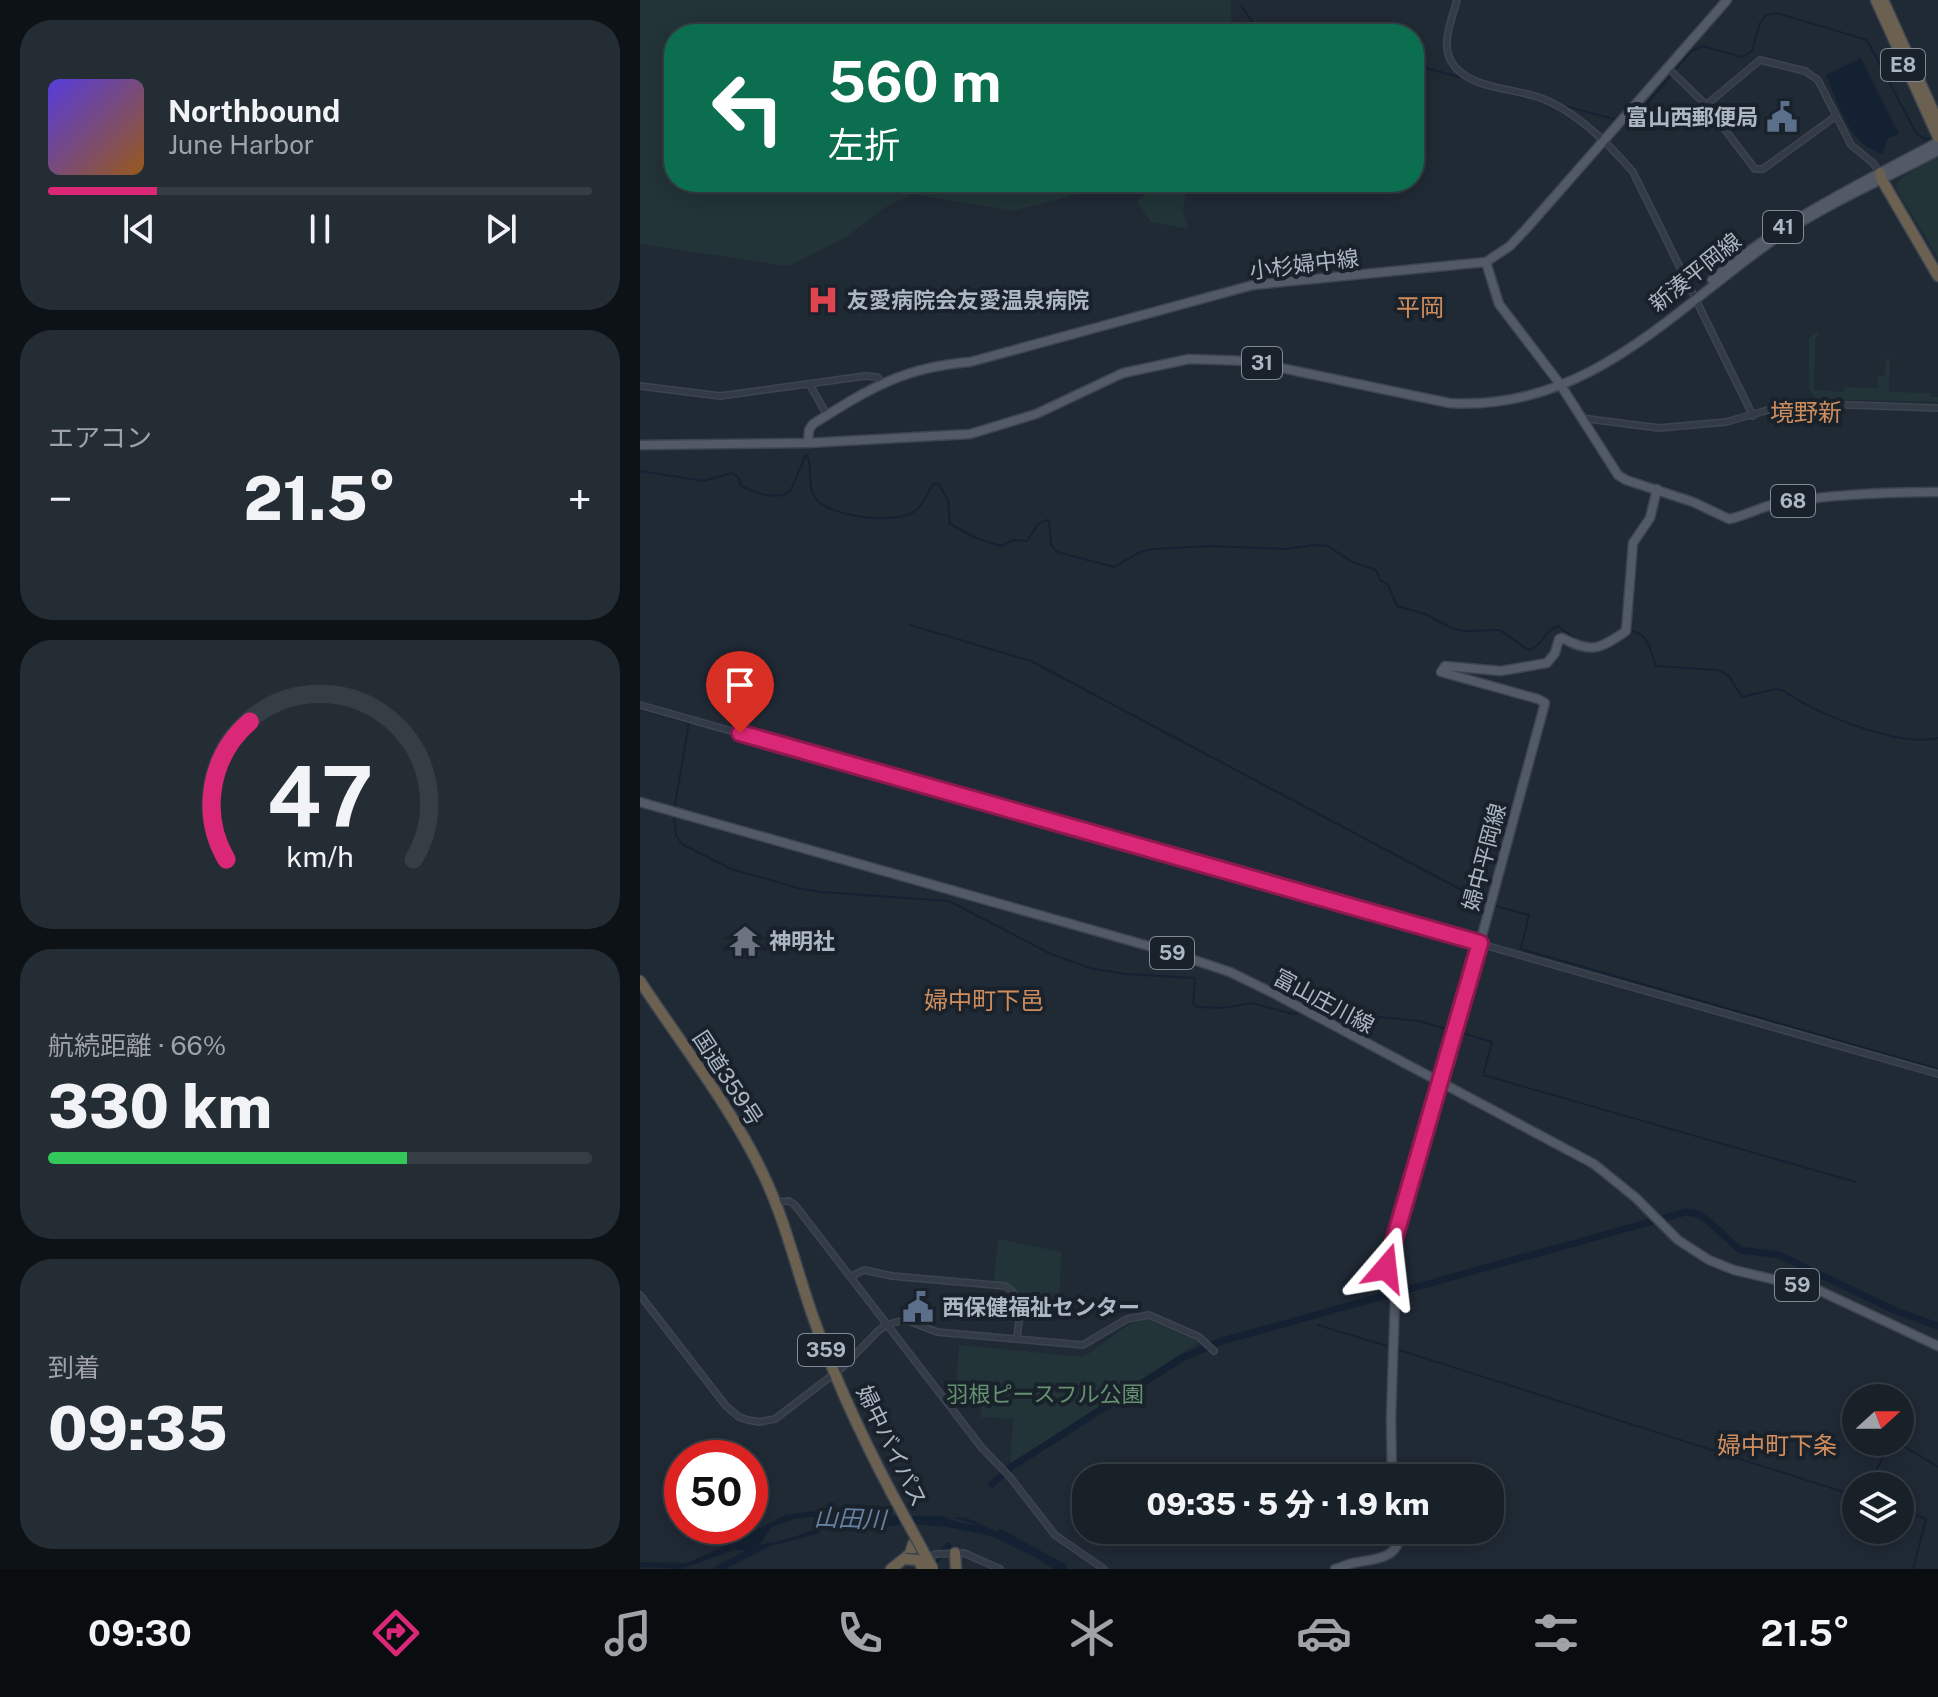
<!DOCTYPE html>
<html lang="ja">
<head>
<meta charset="utf-8">
<style>
	body { margin:0; font-family:"Public Sans","Noto Sans JP",sans-serif; background:#252d34; color:#f1f3f6; height:100vh; display:flex; flex-direction:column; font-size:30px; white-space:nowrap }
	* { box-sizing:border-box; margin:0 }
	p { font-size:26px; color:#9fa3a8 }
	.icon { flex:none; width:44px; height:44px; fill:none; stroke:currentColor; stroke-width:2; stroke-linecap:round; stroke-linejoin:round }
	.map { position:relative; flex:1; overflow:hidden }
	.side { display:flex; flex-direction:column; gap:20px; padding:20px; background:#0d1216; width:640px }
	.side>* { flex:none }
	.hud { position:absolute; left:24px; top:24px; width:760px; height:168px; border-radius:32px; box-shadow:0 4px 20px #0003,0 0 0 2px #363e45; background:#0b6e4f; color:#fff; overflow:hidden }
	.needle { width:52px; rotate:69deg }
	.tools { position:absolute; left:1202px; top:1384px; display:grid; gap:16px }
	.tools a { display:grid; place-items:center; width:72px; height:72px; border-radius:50%; background:#182028; box-shadow:0 4px 20px #0003,0 0 0 2px #363e45; font-size:40px }
	.speed { position:absolute; left:24px; top:1440px; display:flex; gap:16px; font-size:40px; font-weight:700; text-align:center }
	.speed>* { display:grid; place-content:center; width:104px; height:104px; border-radius:50%; background:#182028; box-shadow:0 4px 20px #0003,0 0 0 2px #363e45; line-height:1 }
	.speed .limit { border:12px solid #d22; background:#fff; color:#111 }
	.pin { position:absolute; display:grid; place-items:center; width:68px; height:68px; color:#fff; margin:-82px -34px; border-radius:50% 50% 50% 0; rotate:-45deg; box-shadow:0 0 8px #0007 }
	.pin .icon { rotate:45deg }
	.me { position:absolute; width:88px; margin:-44px; rotate:17deg; stroke-linejoin:round; filter:drop-shadow(0 0 6px #0008) }
	.turn { display:flex; align-items:center; gap:28px; height:168px; padding:0 32px; font-size:36px }
	.turn .icon { width:104px; height:104px; stroke-width:2.5 }
	.turn b { display:block; font-size:56px; line-height:68px }
	.big { font-size:60px; font-weight:800; line-height:1.1 }
	.side .widget { flex:1; display:flex; flex-direction:column; justify-content:center; gap:12px; min-width:0; padding:0 28px; border-radius:32px; background:#252d34 }
	.side .dial { align-items:center; gap:0 }
	.dial svg { height:208px; overflow:visible; fill:none; stroke:#363e45; stroke-width:7; stroke-linecap:round; text-anchor:middle }
	.dial text { fill:#f1f3f6; stroke:none }
	.song { display:flex; align-items:center; gap:24px }
	.cover { width:96px; height:96px; border-radius:12px; background:linear-gradient(135deg,hsl(250 70% 55%),hsl(30 70% 35%)) }
	.played { height:8px; border-radius:4px; background:linear-gradient(90deg,#db2777 20%,#363e45 20%) }
	.keys { display:flex; justify-content:space-around; direction:ltr }
	.heat { display:flex; justify-content:space-between; align-items:center; font-size:44px; direction:ltr }
	.charge { height:12px; border-radius:6px; background:linear-gradient(90deg,#34c759 66%,#363e45 0) }
	.trip { position:absolute; left:432px; top:1464px; width:432px; height:80px; border-radius:32px; background:#182028; box-shadow:0 4px 20px #0003,0 0 0 2px #363e45; font-weight:800; line-height:80px; text-align:center }
	.tab-bar { display:flex; height:128px; justify-content:space-around; align-items:center; background:#0a0d10; color:#9fa3a8 }
	.tab-bar .icon { width:56px; height:56px }
	.tab-bar .selected { color:#db2777 }
	.tab-bar b { font-size:36px; color:#f1f3f6 }
	main { display:flex; flex:1; min-height:0 }
	.map>svg:first-child { display:block }
	.green { fill:#223437 }
	.water { fill:#142132; fill-rule:evenodd }
	.lines { fill:none; stroke-linecap:round; stroke-linejoin:round }
	.stream { stroke:#142132; stroke-width:2 }
	.river { stroke:#142132; stroke-width:7 }
	.minor-casing { stroke:#3d4450; stroke-width:8 }
	.major-casing { stroke:#3d4450; stroke-width:11 }
	.highway-casing { stroke:#3e4651; stroke-width:13 }
	.minor { stroke:#333b46; stroke-width:5 }
	.major { stroke:#515a66; stroke-width:8 }
	.highway { stroke:#6c6151; stroke-width:10 }
	.highway-bridge-casing { stroke:#3e4651; stroke-width:13; stroke-linecap:butt }
	.highway-bridge { stroke:#6c6151; stroke-width:10 }
	.route-casing { stroke:#8e194d; stroke-width:20 }
	.route { stroke:#db2777; stroke-width:14 }
	.labels { text-anchor:middle; stroke-width:8; stroke-linejoin:round; paint-order:stroke }
	.shield { fill:#19212b; stroke:#818995; stroke-width:2 }
	.shield-label { font-size:20px; font-weight:bold; fill:#adb6c3 }
	.poi-label { font-size:22px; font-weight:bold; fill:#adb6c3; stroke:#19212b; text-anchor:start }
	.street-label { font-size:22px; fill:#adb6c3; stroke:#19212b }
	.park-label { font-size:22px; fill:#669270; stroke:#19212b }
	.neighbourhood-label { font-size:24px; fill:#cf8d5d; stroke:#19212b }
	.water-label { font-size:24px; font-style:italic; fill:#6781a2; stroke:#19212b }
</style>
</head>
<body>
<main>
<section class="side">
<div class="widget">
<div class="song"><i class="cover"></i><div><b>Northbound</b><p>June Harbor</p></div></div>
<div class="played"></div>
<div class="keys"><svg class="icon" aria-label="previous" viewBox="0 0 24 24"><path d="M18 5L8 12l10 7zM5 5v14"/></svg><svg class="icon" aria-label="pause" viewBox="0 0 24 24"><path d="M8 5v14M16 5v14"/></svg><svg class="icon" aria-label="next" viewBox="0 0 24 24"><path d="M6 5l10 7-10 7zM19 5v14"/></svg></div>
</div>
<div class="widget"><p>エアコン</p>
<div class="heat"><a>−</a><b class="big">21.5°</b><a>+</a></div>
</div>
<div class="widget dial"><svg viewBox="0 0 100 80">
<path d="M14 69A42 42 0 1 1 86 69"/>
<path d="M14 69A42 42 0 0 1 23 16" stroke="#db2777"/>
<text x="50" y="56" font-size="32" font-weight="700">47</text>
<text x="50" y="72" font-size="11">km/h</text>
</svg></div>
<div class="widget"><p>航続距離 · 66%</p><b class="big">330 km</b><div class="charge"></div></div>
<div class="widget"><p>到着</p><b class="big">09:35</b></div>
</section>
<div class="map">
<svg width="1298" height="1569" viewBox="0 0 1298 1569">
	<rect width="100%" height="100%" fill="#202a35"/>
	<!-- green -->
	<path class="green" d="M0 0H591V34H34V182H456L434 195 373 211 272 194 244 208 205 238 148 266 0 244Z
		M1297 155 1298 156V258L1256 188 1260 179Z
		M521 182H544L546 193 543 210 548 229 511 222 497 202Z
		M1177 332 1180 333 1175 339 1174 390 1204 392V387L1237 388 1238 376 1245 375 1246 359H1250L1249 392 1291 393V397H1298V402L1176 399 1169 390V338Z
		M358 1239 422 1252 419 1297 384 1294 380 1297C373 1284 367 1283 354 1282Z
		M506 1319 559 1342 370 1464 373 1419 340 1417 341 1405 315 1402 319 1345 444 1357 488 1325Z"/>
	<!-- water -->
	<path class="water" d="M1221 58 1259 134 1248 138 1243 154C1209 146 1199 104 1186 75Z
		M211 1506 204 1515 225 1521 251 1516H303L317 1522 340 1526 314 1518C328 1514 343 1527 358 1532L359 1528 425 1564 428 1569H413L395 1557 351 1536 307 1527 272 1524 224 1528 192 1518 178 1527 180 1533 131 1546 109 1557 106 1550H94L41 1569 0 1567V1562L47 1563 94 1542 145 1515ZM188 1516C176 1535 141 1540 119 1545L132 1527 157 1518Z"/>
	<g class="lines">
		<!-- stream -->
		<path class="stream" d="M601 6 621 34
			M774 65 827 79
			M918 104 977 120
			M983 122 991 123 1051 51 1063 46 1102 57 1112 51 1120 23 1126 15 1137 13 1227 40 1276 133 1286 140 1293 136
			M0 471 64 481 92 473 99 478 101 486C116 493 138 502 151 490L166 454C175 467 164 487 178 501 194 517 257 525 275 511 284 504 287 494 292 485L298 483 308 500 310 524 336 538 361 546 373 540 387 541 398 524 407 520 409 522 411 544 417 552 474 567 500 552 514 549 571 546 646 549 673 545 688 546 712 562 736 570 740 580 748 585 757 606 785 614 812 628 825 631 860 630 888 650C903 647 904 630 918 626L938 641
			M270 625 391 661 846 903
			M988 633 993 631C1009 635 1011 653 1016 666L1078 670 1089 676 1102 697 1135 689 1142 690C1177 714 1256 747 1298 738
			M0 709 49 723 34 810
			M34 816 36 835 42 844 91 869 158 888 180 892 309 901 411 954 450 968 485 974 555 978 553 1004 557 1007 583 1008 612 1003 653 1014 661 1012
			M852 905 889 915 881 949 1298 1069
			M674 1011 701 1019 721 1015 779 1021 812 1031
			M819 1032 852 1042 843 1075 1216 1182
			M678 1325 750 1347
			M756 1349 1216 1496
			M1257 1442 1298 1467
			M1228 1486 1251 1442
			M1260 1509 1286 1519 1273 1569"/>
		<!-- river -->
		<path class="river" d="M352 1484 371 1467 542 1358 582 1341 1046 1212 1058 1214 1067 1220 1100 1250 1139 1255 1256 1311 1298 1326
			M290 1567 308 1546
			M78 1569 108 1553V1545"/>
		<defs>
			<path id="minor" d="M817 0C812 19 801 43 811 61 826 89 874 88 901 98 936 111 969 144 993 172L1113 416
				M1028 68 1066 105 1115 169H1123L1196 116
				M1066 105 1120 60 1165 71 1178 80 1211 145 1233 163 1240 173
				M170 385 187 415
				M0 386 80 396 225 376 238 377 241 383
				M941 418 1019 428 1086 422 1153 403 1298 408
				M0 705 1298 1074
				M137 1202 149 1201 155 1205 342 1448 370 1477 415 1535 464 1569
				M210 1277 224 1270 252 1276 365 1286C385 1297 379 1318 377 1338
				M0 1295 86 1406 99 1417 108 1420 119 1422 135 1419 203 1367 237 1332 246 1325 260 1321H269L297 1332 443 1345 487 1319 509 1315 559 1337 574 1351
				M288 1562 295 1554 324 1553 360 1569"/>
			<path id="major" d="M846 262 859 304 920 384 978 475 986 480 1053 502 1089 519C1105 516 1120 507 1136 504 1189 494 1244 492 1298 492
				M1072 280C1140 222 1219 184 1298 142
				M168 443 169 430 173 424C229 389 263 367 330 362L613 285 846 262 870 246 886 229 1087 0
				M0 445 168 443 330 434 396 414 483 373 549 359 608 361 809 403C950 412 1036 306 1142 234 1191 202 1246 178 1298 151
				M801 672 805 666 861 671 907 663 915 653 919 639 922 638C951 653 959 650 986 631L993 543 1010 518 1017 489
				M0 802 530 952 590 972 633 993 954 1164 996 1198 1038 1240 1069 1260 1094 1270 1178 1290 1298 1346
				M752 1478 751 1417 755 1298 746 1268 840 943 905 703 898 699 801 672
				M695 1569C701 1568 706 1564 713 1563 733 1559 762 1560 759 1530"/>
			<path id="highway" d="M1236 0 1298 137
				M1243 0 1298 122
				M1240 173 1242 180 1298 276
				M0 981C40 1042 94 1111 124 1176 145 1220 156 1268 172 1314 193 1375 221 1435 251 1492
				M315 1553 316 1569
				M251 1569 270 1554 273 1544"/>
		</defs>
		<!-- minor casing -->
		<use href="#minor" class="minor-casing"/>
		<!-- major casing -->
		<use href="#major" class="major-casing"/>
		<!-- highway casing -->
		<use href="#highway" class="highway-casing"/>
		<!-- minor -->
		<use href="#minor" class="minor"/>
		<!-- major -->
		<use href="#major" class="major"/>
		<!-- highway -->
		<use href="#highway" class="highway"/>
		<defs>
			<path id="highway-bridge" d="M251 1492 293 1569
				M265 1559 278 1560 283 1569"/>
		</defs>
		<!-- highway-bridge casing -->
		<use href="#highway-bridge" class="highway-bridge-casing"/>
		<!-- highway-bridge -->
		<use href="#highway-bridge" class="highway-bridge"/>
	</g>
	<g class="lines">
		<defs>
			<path id="route" d="M100 733 840 943 746 1268"/>
		</defs>
		<!-- route casing -->
		<use href="#route" class="route-casing"/>
		<!-- route -->
		<use href="#route" class="route"/>
	</g>
	<!-- icons -->
	<defs>
		<symbol id="civic-bare" viewBox="-9 -9 18 18"><path d="M-.6-6.5H3V-4.5H.6V-3L4-1V1h2V6H-6V1h2V-1L-.6-3ZM-1.2 2.5V6h2.4V2.5Z" fill="#5c6f8a" stroke="#19212b" stroke-width="2.5" paint-order="stroke"/></symbol>
		<symbol id="hospital-bare" viewBox="-9 -9 18 18"><path d="M-5-5h3v3.5h4V-5h3V5h-3V1.5h-4V5h-3Z" fill="#e0444e" stroke="#19212b" stroke-width="2.5" paint-order="stroke"/></symbol>
		<symbol id="temple-bare" viewBox="-9 -9 18 18"><path d="M0-6L5-2H3V0L6.5 2.5H4V6H1.5V3h-3V6H-4V2.5H-6.5L-3 0V-2H-5Z" fill="#6b7280" stroke="#19212b" stroke-width="2.5" paint-order="stroke"/></symbol>
	</defs>
	<g fill-rule="evenodd">
		<use href="#civic-bare" x="1120" y="95" width="44" height="44"/>
		<use href="#hospital-bare" x="161" y="278" width="44" height="44"/>
		<use href="#temple-bare" x="83" y="919" width="44" height="44"/>
		<use href="#civic-bare" x="256" y="1285" width="44" height="44"/>
	</g>
	<g class="labels">
		<!-- shield labels -->
		<g class="shield">
			<rect x="1241" y="49" width="44" height="32" rx="6"/>
			<rect x="1123" y="211" width="40" height="32" rx="6"/>
			<rect x="602" y="347" width="40" height="32" rx="6"/>
			<rect x="1131" y="485" width="44" height="32" rx="6"/>
			<rect x="510" y="937" width="44" height="32" rx="6"/>
			<rect x="1135" y="1269" width="44" height="32" rx="6"/>
			<rect x="158" y="1334" width="56" height="32" rx="6"/>
		</g>
		<g class="shield-label">
			<text x="1263" y="72">E8</text>
			<text x="1143" y="234">41</text>
			<text x="622" y="370">31</text>
			<text x="1153" y="508">68</text>
			<text x="532" y="960">59</text>
			<text x="1157" y="1292">59</text>
			<text x="186" y="1357">359</text>
		</g>
		<!-- poi labels -->
		<g class="poi-label">
			<text x="1118" y="125" text-anchor="end">富山西郵便局</text>
			<text x="207" y="308">友愛病院会友愛温泉病院</text>
			<text x="129" y="949">神明社</text>
			<text x="302" y="1315">西保健福祉センター</text>
		</g>
		<!-- street labels -->
		<g class="street-label">
			<text transform="translate(664 264) rotate(-7)" y="8">小杉婦中線</text>
			<text transform="translate(1055 272) rotate(-39)" y="8">新湊平岡線</text>
			<text transform="translate(844 857) rotate(-75)" y="8">婦中平岡線</text>
			<text transform="translate(684 1001) rotate(28)" y="8">富山庄川線</text>
			<text transform="translate(88 1078) rotate(57)" y="8">国道359号</text>
			<text transform="translate(252 1446) rotate(64)" y="8">婦中バイパス</text>
		</g>
		<!-- park labels -->
		<g class="park-label">
			<text x="405" y="1402">羽根ピースフル公園</text>
		</g>
		<!-- neighbourhood labels -->
		<g class="neighbourhood-label">
			<text x="780" y="316">平岡</text>
			<text x="1166" y="421">境野新</text>
			<text x="344" y="1009">婦中町下邑</text>
			<text x="1137" y="1454">婦中町下条</text>
		</g>
		<!-- water labels -->
		<g class="water-label">
			<text transform="translate(210 1519) rotate(2)" y="8">山田川</text>
		</g>
	</g>
</svg>
<div class="tools">
<a><svg class="needle" viewBox="-14 -14 28 28"><path d="M0-13l5 13h-10z" fill="#e53935"/><path d="M0 13l5-13h-10z" fill="#9fa3a8"/></svg></a>
<a><svg class="icon" aria-label="layers" viewBox="0 0 24 24"><path d="M12 4l9 5-9 5-9-5zM3 14l9 5 9-5"/></svg></a>
</div>
<div class="speed"><div class="limit">50</div></div>
<div class="pin" style="left:100px;top:733px;background:#d93025"><svg class="icon" aria-label="arrive" viewBox="0 0 24 24"><path d="M6 21V4h12l-3 4 3 4H6"/></svg></div>
<svg class="me" style="left:746px;top:1268px" viewBox="-20 -20 40 40"><path d="M0-17L14 15 0 8-14 15z" fill="#db2777" stroke="#fff" stroke-width="4"/></svg>
<div class="trip">09:35 · 5 分 · 1.9 km</div>
<div class="hud">
<div class="turn"><svg class="icon" aria-label="left" viewBox="0 0 24 24"><path d="M17 20v-9H6M10 6l-5 5 5 5"/></svg><div><b>560 m</b>左折</div></div>
</div>
</div>
</main>
<nav class="tab-bar">
<b>09:30</b>
<svg class="icon selected" aria-label="directions" viewBox="0 0 24 24"><path d="M12 3l9 9-9 9-9-9zM9 14v-3h6M13 9l2 2-2 2"/></svg>
<svg class="icon" aria-label="music" viewBox="0 0 24 24"><path d="M9 18V5l10-2v13"/><circle cx="6" cy="18" r="3"/><circle cx="16" cy="16" r="3"/></svg>
<svg class="icon" aria-label="phone" viewBox="0 0 24 24"><path d="M5 4h4l2 5-3 2q2 4 5 5l2-3 5 2v4C11 20 4 13 5 4z"/></svg>
<svg class="icon" aria-label="climate" viewBox="0 0 24 24"><path d="M12 3v18M4 7l16 10M4 17L20 7"/></svg>
<svg class="icon" aria-label="car" viewBox="0 0 24 24"><path d="M5 17H2v-5l4-1 3-4h7l3 4 3 1v5h-3M9 17h6M6 11h13"/><circle cx="7" cy="17" r="2"/><circle cx="17" cy="17" r="2"/></svg>
<svg class="icon" aria-label="filters" viewBox="0 0 24 24"><path d="M4 7h16M4 17h16"/><circle cx="9" cy="7" r="2"/><circle cx="15" cy="17" r="2"/></svg>
<b>21.5°</b>
</nav>
</body>
</html>
